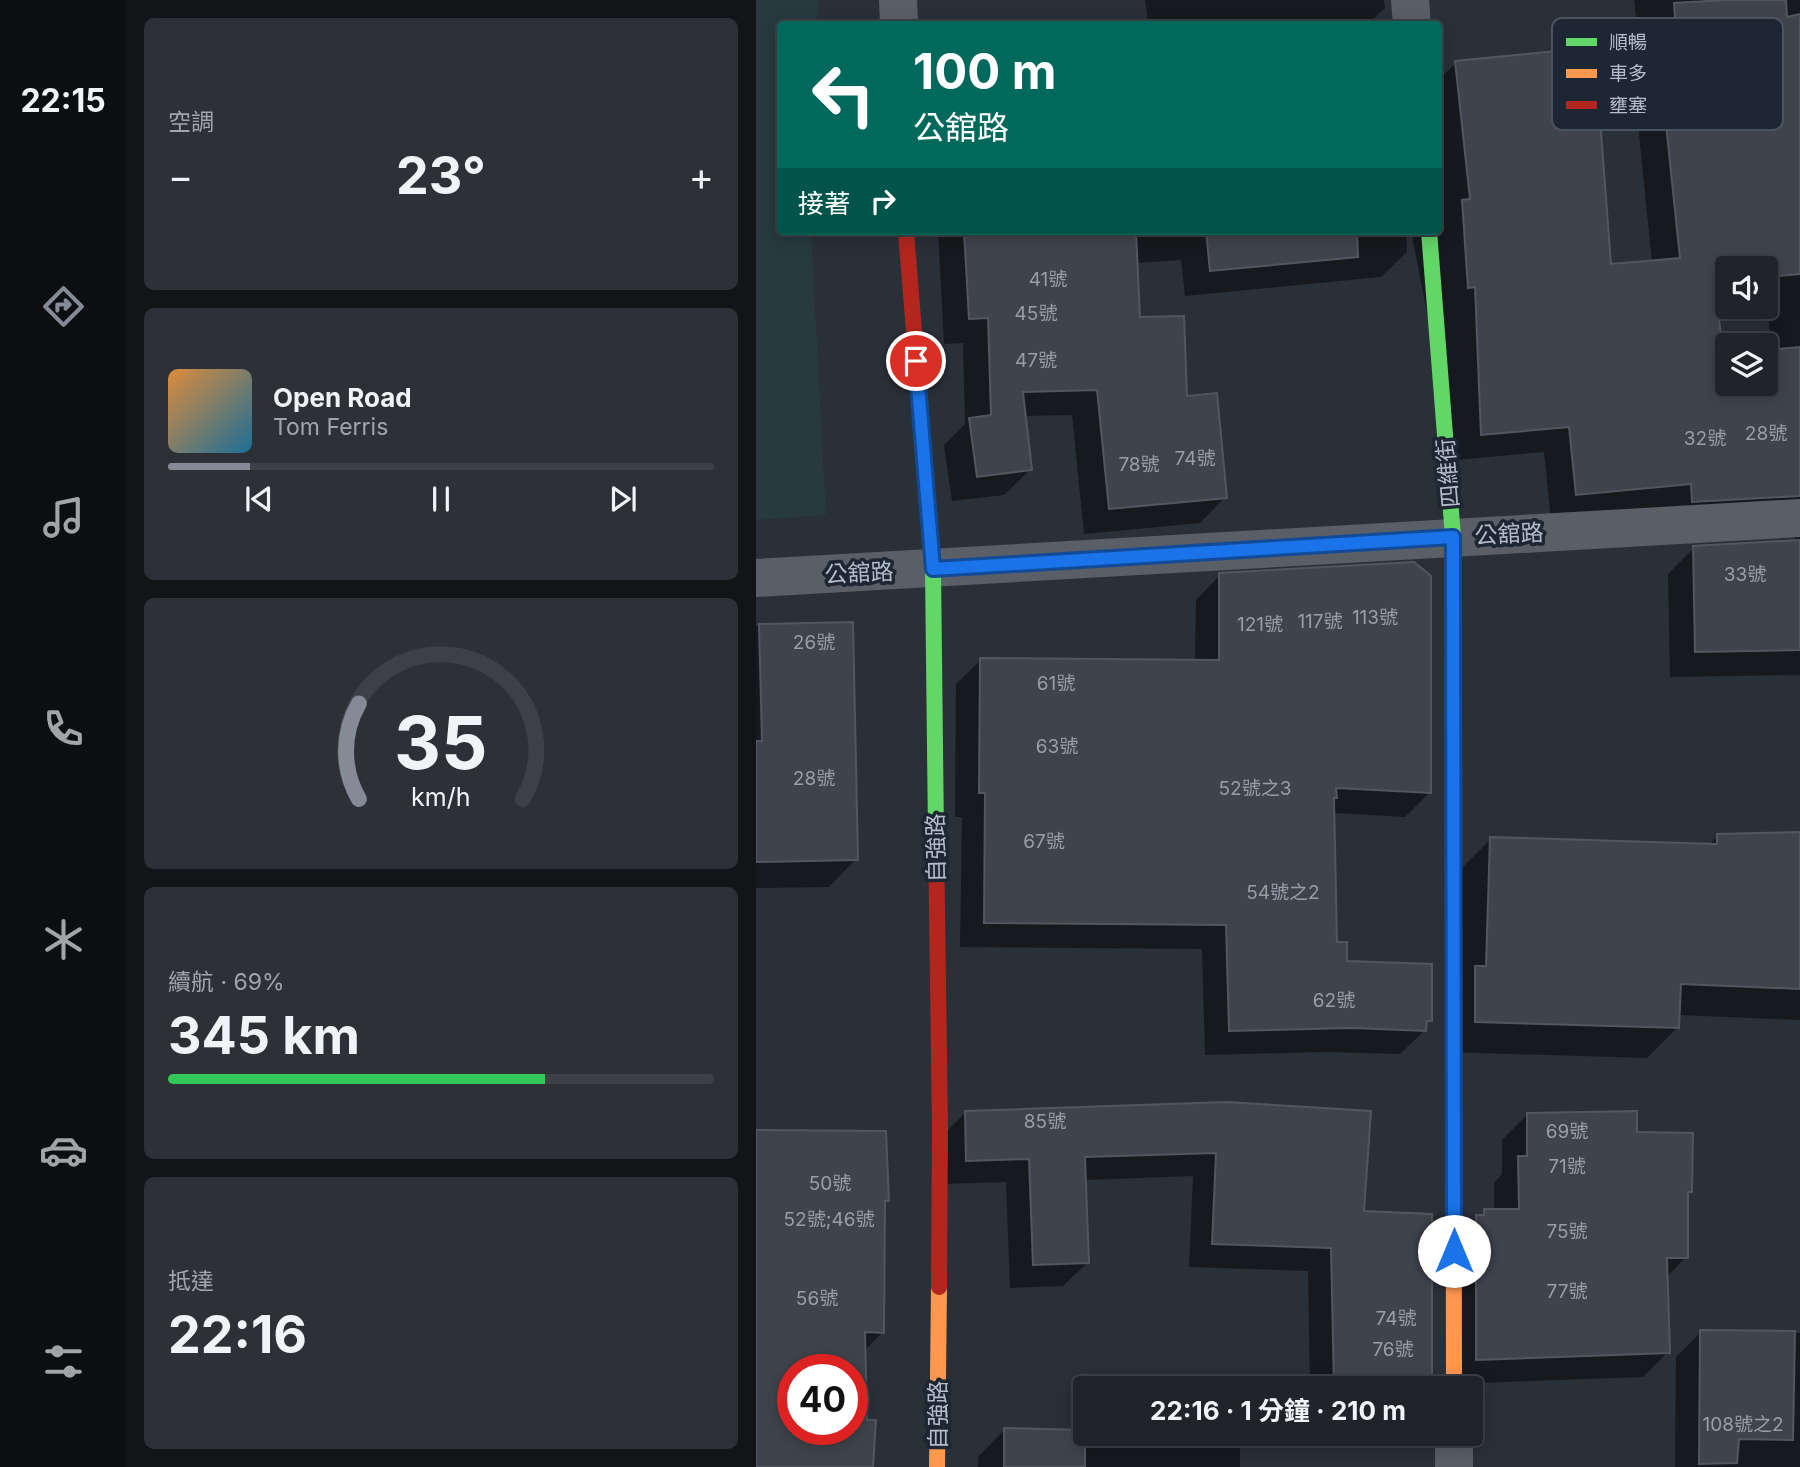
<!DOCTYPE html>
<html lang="zh-TW">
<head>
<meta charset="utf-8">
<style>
	body { margin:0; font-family:Inter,"Noto Sans TC",sans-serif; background:#2d3036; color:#f1f3f6; height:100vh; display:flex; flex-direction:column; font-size:26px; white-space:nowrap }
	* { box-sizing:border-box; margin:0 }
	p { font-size:23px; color:#a2a4a8 }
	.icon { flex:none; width:38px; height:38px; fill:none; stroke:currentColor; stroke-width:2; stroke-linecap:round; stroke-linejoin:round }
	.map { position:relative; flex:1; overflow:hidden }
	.drawer { display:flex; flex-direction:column; gap:18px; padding:18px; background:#121417; width:630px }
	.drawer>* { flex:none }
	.top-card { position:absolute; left:21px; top:21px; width:665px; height:214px; border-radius:7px; box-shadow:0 4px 18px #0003,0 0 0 2px #3d4147; background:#00695c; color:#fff; overflow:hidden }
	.tools { position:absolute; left:959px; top:256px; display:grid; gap:14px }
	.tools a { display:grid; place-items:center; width:63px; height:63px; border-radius:7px; background:#20242a; box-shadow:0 4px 18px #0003,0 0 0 2px #3d4147; font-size:35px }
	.speed { position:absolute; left:21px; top:1354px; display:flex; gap:14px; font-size:35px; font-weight:700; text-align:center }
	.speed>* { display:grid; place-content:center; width:91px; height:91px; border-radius:50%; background:#20242a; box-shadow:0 4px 18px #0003,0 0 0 2px #3d4147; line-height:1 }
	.speed .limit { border:10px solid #d22; background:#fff; color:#111 }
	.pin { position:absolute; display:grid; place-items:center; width:60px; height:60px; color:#fff; margin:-30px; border:4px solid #fff; border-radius:50%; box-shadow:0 2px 7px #0007 }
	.me { position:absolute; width:77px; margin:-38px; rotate:0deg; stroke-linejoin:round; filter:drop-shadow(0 0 5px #0008) }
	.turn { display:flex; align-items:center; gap:24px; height:147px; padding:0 21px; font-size:32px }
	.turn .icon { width:91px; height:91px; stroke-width:2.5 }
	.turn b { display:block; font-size:49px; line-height:60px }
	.then { display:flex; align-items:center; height:66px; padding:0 21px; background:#0003; gap:14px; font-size:26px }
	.big { font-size:52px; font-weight:700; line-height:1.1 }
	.drawer .widget { flex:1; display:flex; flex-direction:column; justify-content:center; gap:10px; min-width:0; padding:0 24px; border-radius:10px; background:#2d3036 }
	.drawer .dial { align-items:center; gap:0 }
	.dial svg { height:182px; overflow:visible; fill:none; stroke:#3d4147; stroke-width:7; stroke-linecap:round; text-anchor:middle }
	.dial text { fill:#f1f3f6; stroke:none }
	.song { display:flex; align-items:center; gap:21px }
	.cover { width:84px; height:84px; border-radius:10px; background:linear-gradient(135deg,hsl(30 70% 55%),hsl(200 70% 35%)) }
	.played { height:7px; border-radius:4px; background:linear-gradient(90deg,#848b96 15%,#3d4147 15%) }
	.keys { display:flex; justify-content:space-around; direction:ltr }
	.heat { display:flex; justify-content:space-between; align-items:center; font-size:38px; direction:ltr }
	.charge { height:10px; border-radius:5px; background:linear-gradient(90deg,#34c759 69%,#3d4147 0) }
	.trip { position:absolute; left:317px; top:1376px; width:410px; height:70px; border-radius:7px; background:#20242a; box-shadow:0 4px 18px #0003,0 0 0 2px #3d4147; font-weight:700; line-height:70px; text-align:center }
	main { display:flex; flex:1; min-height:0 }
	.tab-bar { display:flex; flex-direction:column; width:126px; justify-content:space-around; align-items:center; background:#0d0e11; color:#a2a4a8 }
	.tab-bar .icon { width:49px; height:49px }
	.tab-bar .current { color:#848b96 }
	.tab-bar b { font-size:32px; color:#f1f3f6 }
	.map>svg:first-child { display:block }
	.green { fill:#273a3e }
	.shadow { fill:#0007; fill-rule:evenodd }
	.building { fill:#3f444c; stroke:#52575f; stroke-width:2; fill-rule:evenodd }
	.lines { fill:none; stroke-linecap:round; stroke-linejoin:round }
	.street { stroke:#5a5e66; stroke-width:38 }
	.fast { stroke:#63d668; stroke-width:16 }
	.slow { stroke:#ff974d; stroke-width:16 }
	.jam { stroke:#b3261e; stroke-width:16 }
	.route-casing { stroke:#114b97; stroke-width:18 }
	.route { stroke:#1a73e8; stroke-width:12 }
	.labels { text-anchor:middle; stroke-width:7; stroke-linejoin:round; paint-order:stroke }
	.number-label { font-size:19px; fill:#979eaa }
	.street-label { font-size:23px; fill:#b4bcc9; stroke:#1d2633 }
	.key { fill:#1d2633; stroke:#4a5360; stroke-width:2 }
	.key-label { font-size:19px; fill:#b4bcc9 }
</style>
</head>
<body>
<main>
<nav class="tab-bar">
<b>22:15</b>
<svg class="icon current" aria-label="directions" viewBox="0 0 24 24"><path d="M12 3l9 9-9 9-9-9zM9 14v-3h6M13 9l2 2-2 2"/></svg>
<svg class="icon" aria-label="music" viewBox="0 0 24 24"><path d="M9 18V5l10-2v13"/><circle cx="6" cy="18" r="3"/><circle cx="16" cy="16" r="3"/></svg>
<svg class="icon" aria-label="phone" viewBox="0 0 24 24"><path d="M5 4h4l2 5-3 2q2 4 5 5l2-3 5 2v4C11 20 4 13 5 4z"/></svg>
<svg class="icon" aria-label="climate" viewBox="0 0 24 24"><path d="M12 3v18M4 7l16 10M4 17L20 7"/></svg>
<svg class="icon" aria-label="car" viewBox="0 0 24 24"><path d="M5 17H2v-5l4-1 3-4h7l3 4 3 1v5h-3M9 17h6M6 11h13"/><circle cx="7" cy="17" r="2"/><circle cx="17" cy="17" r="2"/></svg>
<svg class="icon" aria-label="filters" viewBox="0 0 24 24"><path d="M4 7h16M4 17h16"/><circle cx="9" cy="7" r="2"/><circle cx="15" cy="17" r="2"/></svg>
</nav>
<section class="drawer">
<div class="widget"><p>空調</p>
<div class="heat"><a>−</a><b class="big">23°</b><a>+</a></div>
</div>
<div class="widget">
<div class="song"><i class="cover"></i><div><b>Open Road</b><p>Tom Ferris</p></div></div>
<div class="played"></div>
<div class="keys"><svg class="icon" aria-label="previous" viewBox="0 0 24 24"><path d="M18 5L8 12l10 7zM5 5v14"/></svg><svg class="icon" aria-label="pause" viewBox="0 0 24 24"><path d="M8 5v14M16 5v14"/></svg><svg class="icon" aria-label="next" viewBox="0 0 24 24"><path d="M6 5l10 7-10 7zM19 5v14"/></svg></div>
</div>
<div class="widget dial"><svg viewBox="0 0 100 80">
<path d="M14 69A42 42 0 1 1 86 69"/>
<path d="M14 69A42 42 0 0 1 14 27" stroke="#848b96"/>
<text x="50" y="56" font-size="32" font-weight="700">35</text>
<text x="50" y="72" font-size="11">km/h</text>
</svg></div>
<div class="widget"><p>續航 · 69%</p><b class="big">345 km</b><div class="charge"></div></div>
<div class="widget"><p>抵達</p><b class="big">22:16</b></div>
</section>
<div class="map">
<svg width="1044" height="1467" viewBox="0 0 1044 1467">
	<rect width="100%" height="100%" fill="#2a3038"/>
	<!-- green -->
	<path class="green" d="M0 0H62L61 24H24V231H55L70 515 0 520Z"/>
	<!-- shadow -->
	<path class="shadow" d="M389 0H628L629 8 612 24H392Z
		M878 0H1044V675L914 677 912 574 938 548 1040 542 1037 532 795 520 788 452 700 460 656 236 650 235 651 252 625 277 429 296 425 260 380 263 382 319 429 397 469 497 444 523 328 534 316 415 268 416 274 470 248 495 196 501 188 445 209 424 207 343 188 344 182 231H682V203H686L682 168V80L700 63 853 266 896 262 877 75 886 67ZM971 268H1010V300L1012 299 1014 351 1010 352V383H971V355L966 356 960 305 971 303Z
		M464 575 674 792 649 817 577 813 579 944 590 963 674 1020 669 1025V1030L644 1054 571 1052 449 1055 446 949 204 947 206 817H199L200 684 225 660 439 661 440 600Z
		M95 624 100 859 73 887 0 888V626Z
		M1044 834V1020L922 1015V1027L891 1058 690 1052 704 870 735 839 952 846 962 836Z
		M470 1104 606 1213 674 1388H554L552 1271 433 1267 437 1176 328 1180 331 1263 307 1286 254 1288 250 1182 187 1184 186 1136 209 1113Z
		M771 1115 880 1134 934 1191 930 1195V1257L910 1278 912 1352 887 1377 696 1384 695 1242 720 1217H723L729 1211H738V1183L746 1174V1140Z
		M0 1132 131 1200 127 1204V1332L108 1351 109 1421 116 1467H0ZM37 1370H96V1430H37Z
		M945 1332 1044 1333V1467H919L920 1357Z
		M249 1429 329 1431V1433L484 1435V1467H222V1457Z
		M555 1433H666L653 1446 555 1448Z"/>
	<!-- building -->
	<path class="building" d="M969 0H1030L1031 17 1044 14V274L1010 277V268H971V281L959 283 967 354H971V383H1010V350L1044 347V496L936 502 935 484 820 495 813 427 725 435 719 287 712 288 706 200 714 199 699 61 800 51V56L839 53 855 264 924 258 902 48 921 47 918 3Z
		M208 231H380L384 317 428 316 431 396 461 393 471 498 353 509 341 390 267 392 276 470 221 477 213 418 235 415 232 318 213 319Z
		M450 231H601L602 257 454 271Z
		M1044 540V650L939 652 937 546Z
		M658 562 675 576V793L580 788 581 798H578L581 942H591V961L676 964V1021H671L670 1031 596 1028 473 1031 470 925 228 923 229 793H223L224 658 463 660V573Z
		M97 622 102 860 0 862V741H6L3 624Z
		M1044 832V989L925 984 923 1028 719 1022V966H730L734 837 961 844V834Z
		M470 1102 615 1111 608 1211 676 1214V1388H578L575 1248 456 1244 460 1153 329 1157 333 1263 277 1265 273 1159 210 1161 209 1111Z
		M881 1111V1132L937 1133 936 1192H932V1258H911L914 1353 720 1360V1215H728V1209H763L762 1156H771V1113Z
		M0 1130 130 1131 133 1201H129L128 1333 109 1332 111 1420H120L117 1467H0ZM37 1370H96V1430H37Z
		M944 1330 1039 1331 1037 1440 983 1439 981 1463 943 1464Z
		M248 1428 329 1430V1467H248Z"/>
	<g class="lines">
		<!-- street -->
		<path class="street" d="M142 0 143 24
			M654 0 656 24
			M0 578 1044 518
			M698 1433V1467"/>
		<!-- fast -->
		<path class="fast" d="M673 231 697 537V780
			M170 483 177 569 180 835"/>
		<!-- slow -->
		<path class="slow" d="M697 780 698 1388
			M181 1467 183 1287"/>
		<!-- jam -->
		<path class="jam" d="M150 231 170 483
			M180 835 184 1129 183 1287"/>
	</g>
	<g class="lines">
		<defs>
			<path id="route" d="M160 361 177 569 697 537 698 1251"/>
		</defs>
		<!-- route casing -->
		<use href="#route" class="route-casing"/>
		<!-- route -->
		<use href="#route" class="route"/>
	</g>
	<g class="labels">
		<!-- number labels -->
		<g class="number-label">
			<text x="292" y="286">41號</text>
			<text x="280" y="320">45號</text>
			<text x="280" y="367">47號</text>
			<text x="1010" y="440">28號</text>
			<text x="949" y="445">32號</text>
			<text x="439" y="465">74號</text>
			<text x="383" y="471">78號</text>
			<text x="989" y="581">33號</text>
			<text x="619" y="624">113號</text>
			<text x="564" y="628">117號</text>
			<text x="504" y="631">121號</text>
			<text x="58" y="649">26號</text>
			<text x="300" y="690">61號</text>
			<text x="301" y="753">63號</text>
			<text x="58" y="785">28號</text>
			<text x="499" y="795">52號之3</text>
			<text x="288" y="848">67號</text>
			<text x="527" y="899">54號之2</text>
			<text x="578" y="1007">62號</text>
			<text x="289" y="1128">85號</text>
			<text x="811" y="1138">69號</text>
			<text x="811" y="1173">71號</text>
			<text x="74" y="1190">50號</text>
			<text x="73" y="1226">52號;46號</text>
			<text x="811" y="1238">75號</text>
			<text x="811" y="1298">77號</text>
			<text x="61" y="1305">56號</text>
			<text x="640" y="1325">74號</text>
			<text x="637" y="1356">76號</text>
			<text x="987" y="1431">108號之2</text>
		</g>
		<!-- street labels -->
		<g class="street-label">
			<text transform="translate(692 473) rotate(-95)" y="8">四維街</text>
			<text transform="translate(753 534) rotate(-3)" y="8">公舘路</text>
			<text transform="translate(103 573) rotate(-3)" y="8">公舘路</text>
			<text transform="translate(180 848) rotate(-91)" y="8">自強路</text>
			<text transform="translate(182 1415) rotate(-90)" y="8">自強路</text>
		</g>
	</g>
	<!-- legend -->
	<rect x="796" y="18" width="231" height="112" rx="10" class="key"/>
	<rect x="810" y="38" width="31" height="8" fill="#63d668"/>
	<rect x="810" y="69" width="31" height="9" fill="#ff974d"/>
	<rect x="810" y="101" width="31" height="8" fill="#b3261e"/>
	<g class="key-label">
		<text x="853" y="49">順暢</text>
		<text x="853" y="80">車多</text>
		<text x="853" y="112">壅塞</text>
	</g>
</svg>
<div class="tools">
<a><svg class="icon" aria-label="sound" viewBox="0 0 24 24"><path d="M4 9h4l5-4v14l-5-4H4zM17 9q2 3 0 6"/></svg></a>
<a><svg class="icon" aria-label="layers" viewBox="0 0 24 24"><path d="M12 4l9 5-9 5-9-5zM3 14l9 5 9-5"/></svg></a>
</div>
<div class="speed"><div class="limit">40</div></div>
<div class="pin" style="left:160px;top:361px;background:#d93025"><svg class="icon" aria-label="arrive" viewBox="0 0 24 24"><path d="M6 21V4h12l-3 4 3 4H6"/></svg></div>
<svg class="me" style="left:698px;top:1251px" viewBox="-20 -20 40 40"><circle r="19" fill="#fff"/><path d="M0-13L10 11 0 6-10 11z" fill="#1a73e8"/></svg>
<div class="trip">22:16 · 1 分鐘 · 210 m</div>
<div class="top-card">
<div class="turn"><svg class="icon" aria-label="left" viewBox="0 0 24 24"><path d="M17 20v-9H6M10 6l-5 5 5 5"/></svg><div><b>100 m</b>公舘路</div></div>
<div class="then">接著<svg class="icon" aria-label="right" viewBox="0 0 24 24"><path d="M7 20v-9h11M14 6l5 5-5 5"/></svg></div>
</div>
</div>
</main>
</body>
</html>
